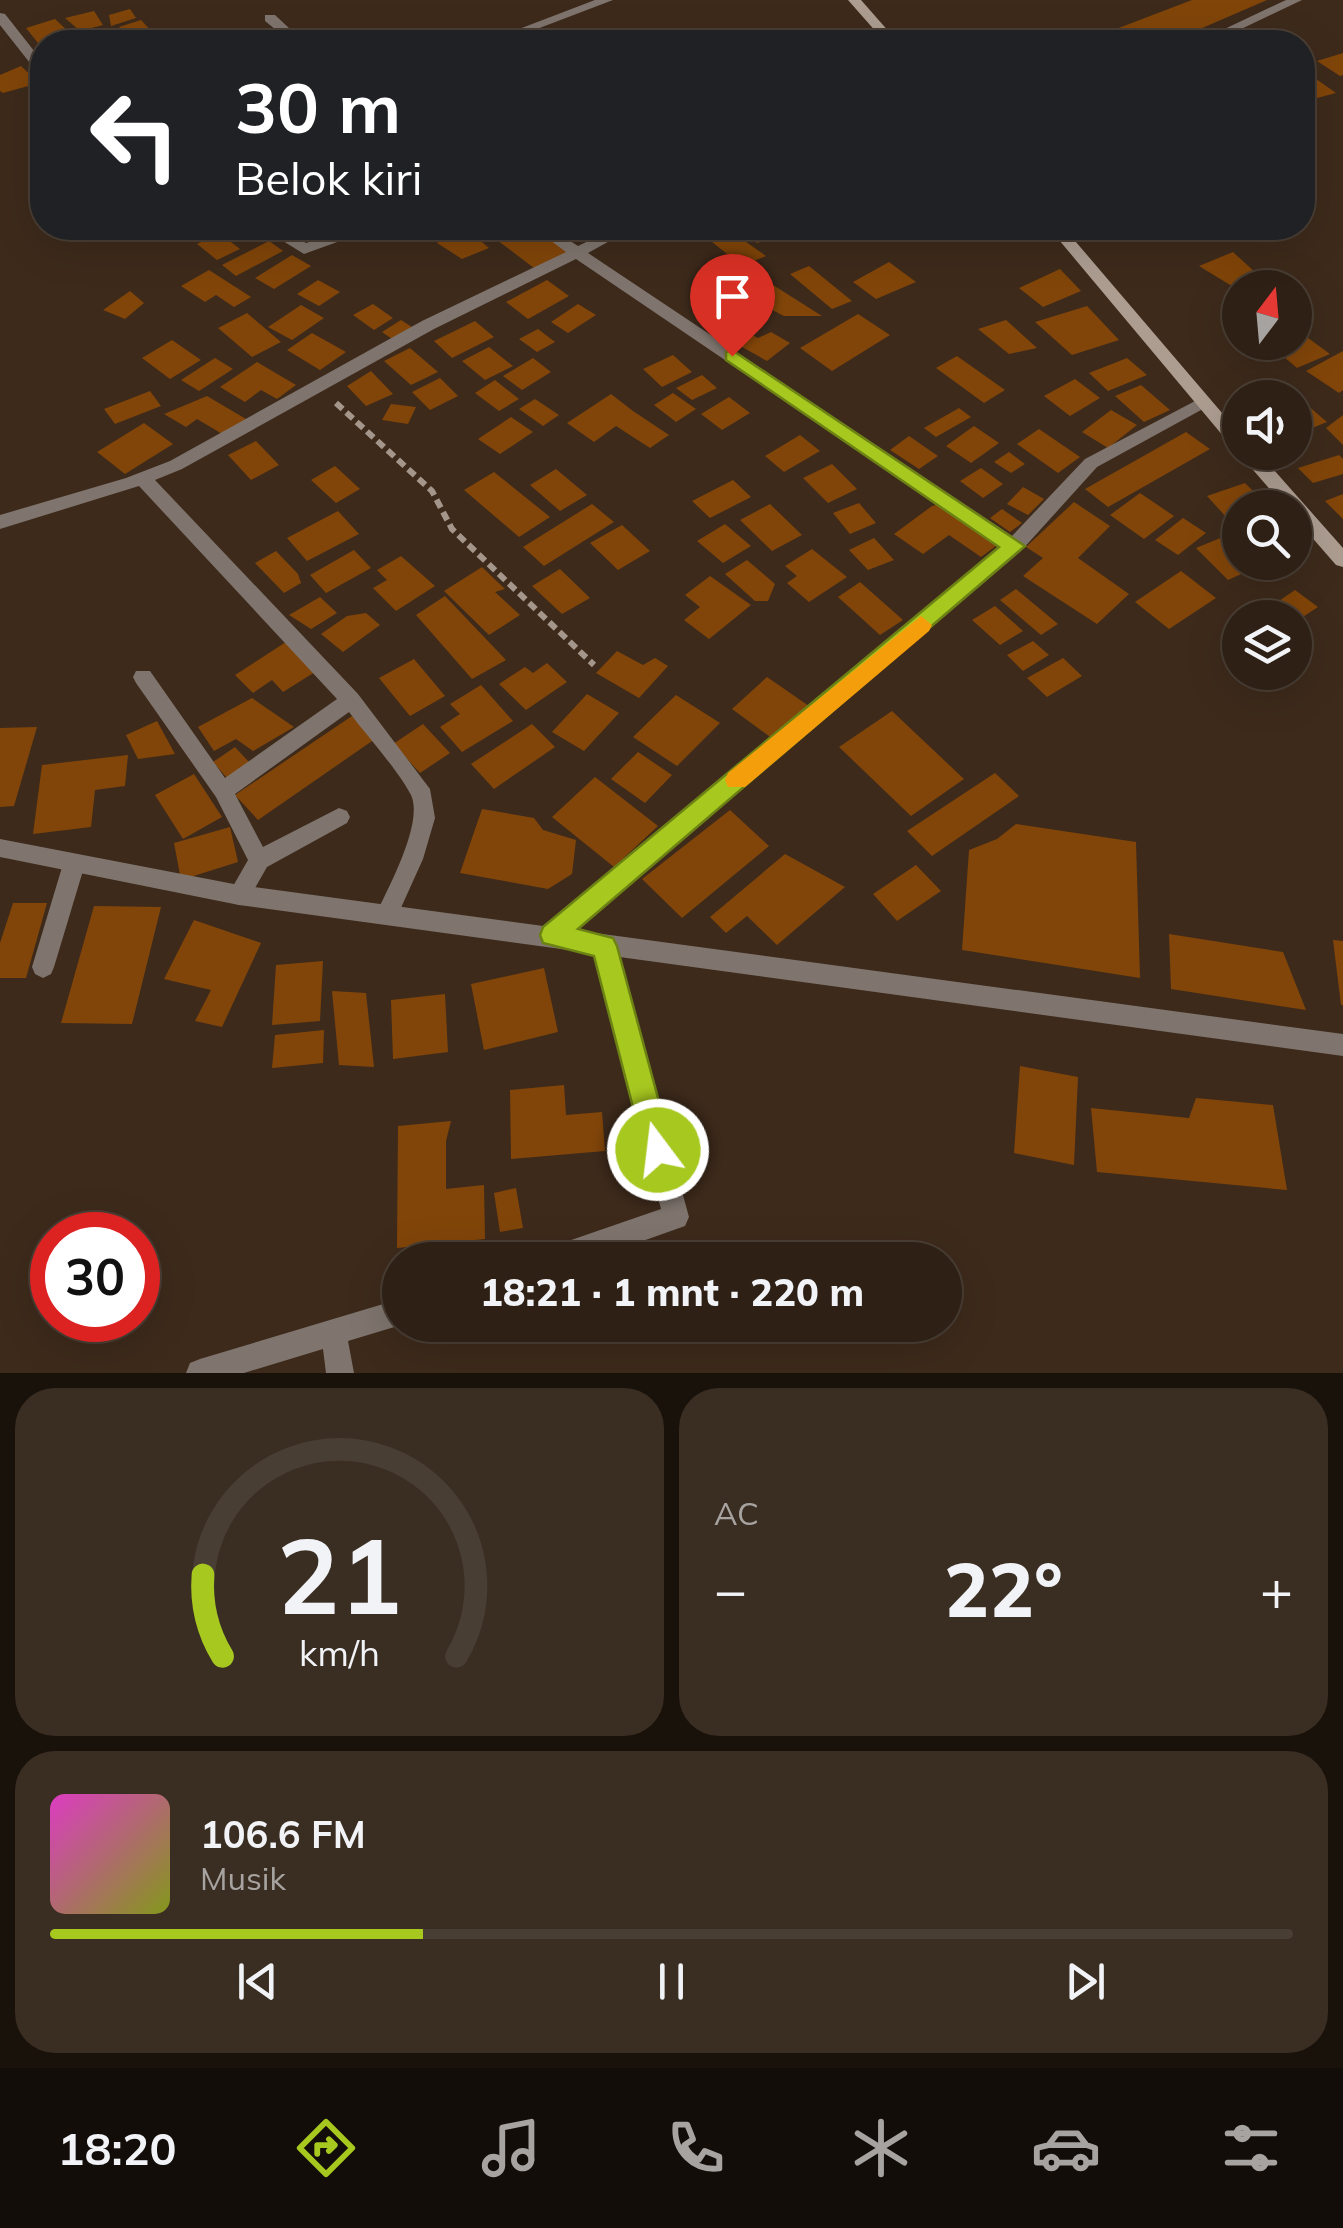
<!DOCTYPE html>
<html lang="id">
<head>
<meta charset="utf-8">
<style>
	body { margin:0; font-family:Mulish,sans-serif; background:#3a2d22; color:#f1f3f6; height:100vh; display:flex; flex-direction:column; font-size:38px; white-space:nowrap }
	* { box-sizing:border-box; margin:0 }
	p { font-size:32px; color:#a7a3a0 }
	.icon { flex:none; width:55px; height:55px; fill:none; stroke:currentColor; stroke-width:2; stroke-linecap:round; stroke-linejoin:round }
	.map { position:relative; height:1373px; overflow:hidden }
	.drawer { display:flex; flex-direction:column; gap:15px; padding:15px; background:#19120b; flex:1 }
	.drawer>* { flex:none }
	.banner { position:absolute; left:30px; top:30px; width:1285px; height:210px; border-radius:40px; box-shadow:0 10px 40px #0002,0 0 0 2px #493e34; background:#202124; color:#fff; overflow:hidden }
	.needle { width:65px; rotate:16deg }
	.buttons { position:absolute; left:1222px; top:270px; display:grid; gap:20px }
	.buttons a { display:grid; place-items:center; width:90px; height:90px; border-radius:50%; background:#2e2014; box-shadow:0 10px 40px #0002,0 0 0 2px #493e34; font-size:50px }
	.speed { position:absolute; left:30px; top:1212px; display:flex; gap:20px; font-size:50px; font-weight:700; text-align:center }
	.speed>* { display:grid; place-content:center; width:130px; height:130px; border-radius:50%; background:#2e2014; box-shadow:0 10px 40px #0002,0 0 0 2px #493e34; line-height:1 }
	.speed .limit { border:15px solid #d22; background:#fff; color:#111 }
	.pin { position:absolute; display:grid; place-items:center; width:85px; height:85px; color:#fff; margin:-102px -42px; border-radius:50% 50% 50% 0; rotate:-45deg; box-shadow:0 0 10px #0007 }
	.pin .icon { rotate:45deg }
	.me { position:absolute; width:110px; margin:-55px; rotate:345deg; stroke-linejoin:round; filter:drop-shadow(0 0 8px #0008) }
	.turn { display:flex; align-items:center; gap:35px; height:210px; padding:0 40px; font-size:45px }
	.turn .icon { width:130px; height:130px; stroke-width:2.5 }
	.turn b { display:block; font-size:70px; line-height:85px }
	.big { font-size:75px; font-weight:800; line-height:1.1 }
	.drawer .card { flex:1; display:flex; flex-direction:column; justify-content:center; gap:15px; min-width:0; padding:0 35px; border-radius:40px; background:#3a2d22 }
	.drawer .dial { align-items:center; gap:0 }
	.dial svg { height:260px; overflow:visible; fill:none; stroke:#493e34; stroke-width:7; stroke-linecap:round; text-anchor:middle }
	.dial text { fill:#f1f3f6; stroke:none }
	.song { display:flex; align-items:center; gap:30px }
	.cover { width:120px; height:120px; border-radius:15px; background:linear-gradient(135deg,hsl(310 70% 55%),hsl(70 70% 35%)) }
	.played { height:10px; border-radius:5px; background:linear-gradient(90deg,#a7c81f 30%,#493e34 30%) }
	.keys { display:flex; justify-content:space-around; direction:ltr }
	.heat { display:flex; justify-content:space-between; align-items:center; font-size:55px; direction:ltr }
	.drawer .tiles { flex:1; display:grid; gap:15px; grid-template-columns:1fr 1fr }
	.card:last-child { grid-column:span 2 }
	.trip { position:absolute; left:382px; top:1242px; width:580px; height:100px; border-radius:50px; background:#2e2014; box-shadow:0 10px 40px #0002,0 0 0 2px #493e34; font-weight:800; line-height:100px; text-align:center }
	.tab-bar { display:flex; height:160px; justify-content:space-around; align-items:center; background:#120d08; color:#a7a3a0 }
	.tab-bar .icon { width:70px; height:70px }
	.tab-bar .on { color:#a7c81f }
	.tab-bar b { font-size:45px; color:#f1f3f6 }
	.map>svg:first-child { display:block }
	.building { fill:#814509 }
	.lines { fill:none; stroke-linecap:round; stroke-linejoin:round }
	.path { stroke:#a4968b; stroke-width:6; stroke-dasharray:9 5; stroke-linecap:butt }
	.service { fill:#7f756e; fill-rule:evenodd }
	.minor { fill:#7f756e; fill-rule:evenodd }
	.tertiary { fill:#7f756e; fill-rule:evenodd }
	.secondary { fill:#ad9d91; fill-rule:evenodd }
	.route { fill:#a7c81f; stroke:#6d8214; stroke-width:2.5 }
	.slow { fill:#f59e0b }
</style>
</head>
<body>
<div class="map">
<svg width="1343" height="1373" viewBox="0 0 1343 1373">
	<rect width="100%" height="100%" fill="#3d2a1b"/>
	<!-- building -->
	<path class="building" d="M1192 0H1267L1170 42H1082Z
		M130 9 136 18 111 26 109 15Z
		M94 11 103 25 80 31 65 18Z
		M55 19 71 34 38 43 26 28Z
		M141 20 155 35 131 41 119 27Z
		M106 30 118 42H82L79 39Z
		M1343 53V75L1340 76 1317 61Z
		M21 66 39 83 3 93 0 91V75Z
		M1302 69 1336 93 1302 102Z
		M186 228H219L184 242 174 232Z
		M415 228H452L427 240Z
		M465 228 489 248 462 259 437 243Z
		M525 228H537L569 251 534 268 497 240Z
		M569 228H600L608 234 589 242Z
		M726 228 766 256 742 266 706 237Z
		M739 228H757L771 239 757 243Z
		M219 233 240 249 217 260 197 244Z
		M269 241 283 251 236 276 222 265Z
		M1233 252 1268 284 1240 291 1199 266Z
		M292 255 311 266 274 289 255 278Z
		M889 262 916 282 876 299 853 282Z
		M809 266 852 301 832 309 790 274Z
		M1060 269 1081 291 1043 307 1019 288Z
		M209 270 251 297 234 307 216 295 205 302 181 286Z
		M318 280 340 292 319 306 297 294Z
		M547 280 569 296 528 319 506 302Z
		M773 285 822 316H784L749 298Z
		M130 291 144 303 125 319 103 310Z
		M731 294 752 308 727 325 705 311Z
		M373 304 393 318 374 330 353 315Z
		M578 304 596 315 568 333 551 322Z
		M301 305 324 318 292 340 268 327Z
		M1087 306 1119 340 1072 355 1035 322Z
		M247 313 281 342 252 357 218 328Z
		M858 314 890 335 832 371 800 348Z
		M401 320 415 329 395 341 382 332Z
		M1006 320 1037 348 1009 354 978 329Z
		M475 321 494 337 452 358 434 341Z
		M738 328 758 338 771 332 790 343 767 361 726 338Z
		M538 329 555 342 537 352 519 339Z
		M312 333 346 352 320 370 287 350Z
		M1304 335 1330 354 1297 368 1270 345 1295 342V338Z
		M172 340 201 360 170 379 142 358Z
		M489 347 513 366 485 380 462 361Z
		M410 348 438 372 411 385 384 361Z
		M1343 351V390L1339 393 1306 371Z
		M673 355 692 372 662 387 643 369Z
		M957 356 1005 390 984 403 936 368Z
		M215 358 233 369 199 391 181 380Z
		M533 358 551 372 522 390 503 376Z
		M1127 358 1147 375 1108 391 1089 373Z
		M257 362 296 385 277 399 261 390 245 402 220 387Z
		M371 371 393 394 366 406 347 386Z
		M702 375 717 388 692 400 676 388Z
		M440 378 458 396 430 410 412 392Z
		M1075 379 1100 398 1070 416 1044 396Z
		M495 380 519 399 499 411 475 393Z
		M1283 384 1299 398 1327 422 1295 435V398H1251Z
		M1141 385 1170 410 1144 422 1115 396Z
		M150 391 161 406 115 424 104 409Z
		M673 393 696 409 676 422 654 405Z
		M611 394 633 411 669 435 650 448 616 426 594 442 567 423Z
		M207 396 246 419 224 435 197 419 186 427 164 414Z
		M729 397 750 413 722 430 701 414Z
		M535 399 559 415 543 426 519 409Z
		M391 404 416 407 408 424 382 420Z
		M959 408 971 417 936 437 924 428Z
		M1111 410 1137 425 1108 448 1082 432Z
		M1343 415V445L1326 428Z
		M511 417 533 432 500 454 478 439Z
		M144 423 173 444 125 474 97 452Z
		M974 426 999 443 971 463 946 446Z
		M1039 429 1080 457 1058 473 1017 444Z
		M1186 432 1210 449 1108 507 1085 489Z
		M800 435 820 451 784 472 765 456Z
		M909 436 938 456 919 469 890 450Z
		M256 441 279 465 251 480 228 455Z
		M1009 452 1025 464 1011 473 994 462Z
		M1339 455 1343 459V474L1313 483 1298 468Z
		M832 464 857 489 828 503 803 478Z
		M335 466 360 489 336 503 311 480Z
		M981 468 1003 484 983 498 960 481Z
		M556 469 587 495 560 511 530 485Z
		M494 472 550 517 519 537 464 490Z
		M733 480 751 497 710 518 692 501Z
		M1245 483 1266 504 1240 508V513L1227 518 1207 496Z
		M1023 487 1044 499 1028 515 1007 504Z
		M1140 493 1174 516 1144 539 1110 515Z
		M1343 494V519L1325 501Z
		M1074 502 1110 526 1078 558 1129 594 1097 624 1023 576 1043 558 1026 547Z
		M859 503 876 523 850 534 833 513Z
		M943 503 1000 543 981 557 949 535 923 554 894 534 932 506Z
		M592 504 614 522 544 566 523 547Z
		M770 504 802 535 772 551 740 520Z
		M1002 509 1022 523 1010 532 990 518Z
		M338 511 359 534 307 561 287 538Z
		M1183 518 1206 533 1178 555 1155 540Z
		M725 524 751 546 723 563 697 541Z
		M622 525 650 551 618 570 590 543Z
		M1235 532 1240 537V562H1268L1228 580 1196 548Z
		M874 538 894 560 868 570 849 550Z
		M812 549 847 577 809 602 787 583 797 576 785 566Z
		M354 550 371 568 326 593 310 575Z
		M276 551 298 574 301 583 284 593 255 563Z
		M401 556 435 586 396 611 373 588 387 580 377 570Z
		M747 560 775 584 768 601H755L725 574Z
		M482 567 505 589 495 592 520 615 489 635 444 591Z
		M560 569 590 598 562 614 532 586Z
		M1181 571 1216 598 1169 629 1135 602Z
		M710 576 751 605 709 639 684 620 700 607 685 595Z
		M860 582 903 620 880 635 838 597Z
		M1016 589 1058 624 1041 635 1000 600Z
		M1295 590 1318 607 1295 622V618H1267L1261 613Z
		M445 596 506 660 472 679 416 615Z
		M320 597 337 613 311 629 289 615Z
		M995 606 1023 631 1000 645 972 620Z
		M366 613 380 625 343 652 321 634 347 616Z
		M1299 637 1314 649 1295 662V638Z
		M1033 641 1049 655 1023 671 1007 655Z
		M286 642 315 672 283 692 272 680 253 693 235 675Z
		M617 651 643 665 655 658 668 666 639 698 596 673Z
		M1063 658 1082 676 1047 697 1027 678Z
		M414 659 445 696 410 716 379 678Z
		M547 663 567 682 526 710 499 684 525 667 533 673Z
		M767 677 809 706 773 739 732 709Z
		M481 685 513 721 462 752 440 727 460 714 450 704Z
		M587 694 619 713 584 751 552 732Z
		M676 695 720 723 677 766 633 737Z
		M252 698 294 727 253 751 236 739 214 751 198 727Z
		M892 711 964 779 911 816 839 747Z
		M352 716 375 739 258 820 235 795Z
		M157 721 175 754 138 759 126 735Z
		M423 724 450 753 420 773 393 744Z
		M532 724 555 747 494 789 471 764Z
		M37 727 14 806 0 807V728Z
		M235 747 249 762 227 778 213 762Z
		M638 752 672 775 645 803 611 779Z
		M128 755 125 786 95 790 91 827 33 834 42 765Z
		M995 773 1019 796 932 856 907 831Z
		M194 774 222 817 183 839 155 795Z
		M595 777 658 826 614 867 552 817Z
		M482 809 534 818 543 830 576 840 572 874 548 889 460 873Z
		M730 810 769 846 682 918 642 879Z
		M1016 824 1136 842 1140 978 962 950 969 850 997 839Z
		M230 827 238 862 181 880 174 843Z
		M785 854 845 887 777 945 747 916 726 933 710 917Z
		M916 865 941 891 897 921 873 894Z
		M13 903H47L26 978H0V943Z
		M94 906 161 907 132 1024 61 1023Z
		M194 920 261 943 222 1027 195 1021 211 990 164 979Z
		M1169 934 1283 952 1306 1010 1171 989Z
		M1333 940 1343 941V1005H1341Z
		M323 961 320 1021 272 1025 276 965Z
		M544 968 558 1032 484 1050 471 984Z
		M332 991 366 993 374 1067 339 1065Z
		M445 994 448 1052 393 1059 391 1000Z
		M324 1030 323 1063 272 1068 275 1035Z
		M1020 1066 1078 1077 1074 1165 1014 1153Z
		M564 1085 566 1115 602 1112 605 1151 511 1159 510 1090Z
		M1196 1098 1273 1105 1287 1190 1097 1172 1091 1108 1189 1118Z
		M451 1121 446 1141V1189L484 1185 485 1239 397 1248 398 1126Z
		M516 1188 523 1228 500 1232 494 1193Z"/>
	<g class="lines">
		<!-- path -->
		<path class="path" d="M336 403 432 491 452 529 594 665"/>
		<!-- service -->
		<path class="service" d="M1286 0H1302L1214 42H1197Z
			M74 854 82 857 85 864 54 967 51 974 43 978 35 974 32 967 63 864 66 857Z"/>
		<!-- minor -->
		<path class="minor" d="M595 0H613L503 42H485Z
			M0 13 5 14 42 61V73L37 72 0 25Z
			M265 15H275L304 42H291L265 21Z
			M262 228H280L306 243 354 228H376L304 254Z
			M534 228H550L578 246 615 228H633L588 253 1012 536 1085 459 1197 400H1209L1212 404 1097 467 1021 551 561 942 553 945 545 942 542 935 545 928 1001 547 576 259 434 329 182 469 155 480 358 694 430 789 435 818 423 859 395 921 387 924 379 921 376 914C388 888 424 823 411 795 398 770 367 736 349 712L235 794 263 847 339 808 347 811 350 817 347 823 267 867 247 902 239 905 231 902 228 895 248 860 216 797 136 683 133 677 136 671H150L225 778 337 699 139 486 0 529V515L126 478 170 461 422 321 566 252Z
			M604 937 612 940 615 947 689 1217 685 1226 589 1260H538L542 1251 551 1247 661 1209 593 947 596 940Z
			M400 1299 401 1325 348 1341 354 1373H326L323 1349 244 1373H186L190 1363 200 1359Z"/>
		<!-- tertiary -->
		<path class="tertiary" d="M0 839 239 885 1343 1034V1056L239 905 0 857Z"/>
		<!-- secondary -->
		<path class="secondary" d="M848 0H861L898 42H885Z
			M1049 228H1064L1240 434V452H1258L1343 548V567L1336 565 1295 518V508H1286L1241 456 1239 451 1234 449Z"/>
	</g>
	<!-- route -->
	<path class="route" d="M732 350 1025 546 578 929 613 938 617 946 672 1150 668 1159 658 1164 648 1159 644 1150 594 956 543 943 540 935 543 927 999 547 726 360V352Z"/>
	<!-- slow -->
	<path class="slow" d="M921 616 932 625 929 631 745 787H728L725 780 728 773Z"/>
</svg>
<div class="buttons">
<a><svg class="needle" viewBox="-14 -14 28 28"><path d="M0-13l5 13h-10z" fill="#e53935"/><path d="M0 13l5-13h-10z" fill="#a7a3a0"/></svg></a>
<a><svg class="icon" aria-label="sound" viewBox="0 0 24 24"><path d="M4 9h4l5-4v14l-5-4H4zM17 9q2 3 0 6"/></svg></a>
<a><svg class="icon" aria-label="search" viewBox="0 0 24 24"><circle cx="10" cy="10" r="6"/><path d="M15 15l6 6"/></svg></a>
<a><svg class="icon" aria-label="layers" viewBox="0 0 24 24"><path d="M12 4l9 5-9 5-9-5zM3 14l9 5 9-5"/></svg></a>
</div>
<div class="speed"><div class="limit">30</div></div>
<div class="pin" style="left:732px;top:356px;background:#d93025"><svg class="icon" aria-label="arrive" viewBox="0 0 24 24"><path d="M6 21V4h12l-3 4 3 4H6"/></svg></div>
<svg class="me" style="left:658px;top:1150px" viewBox="-20 -20 40 40"><circle r="17" fill="#a7c81f" stroke="#fff" stroke-width="3"/><path d="M0-11L8 9 0 5-8 9z" fill="#fff"/></svg>
<div class="trip">18:21 · 1 mnt · 220 m</div>
<div class="banner">
<div class="turn"><svg class="icon" aria-label="left" viewBox="0 0 24 24"><path d="M17 20v-9H6M10 6l-5 5 5 5"/></svg><div><b>30 m</b>Belok kiri</div></div>
</div>
</div>
<section class="drawer">
<div class="tiles">
<div class="card dial"><svg viewBox="0 0 100 80">
<path d="M14 69A42 42 0 1 1 86 69"/>
<path d="M14 69A42 42 0 0 1 8 44" stroke="#a7c81f"/>
<text x="50" y="56" font-size="32" font-weight="700">21</text>
<text x="50" y="72" font-size="11">km/h</text>
</svg></div>
<div class="card"><p>AC</p>
<div class="heat"><a>−</a><b class="big">22°</b><a>+</a></div>
</div>
<div class="card">
<div class="song"><i class="cover"></i><div><b>106.6 FM</b><p>Musik</p></div></div>
<div class="played"></div>
<div class="keys"><svg class="icon" aria-label="previous" viewBox="0 0 24 24"><path d="M18 5L8 12l10 7zM5 5v14"/></svg><svg class="icon" aria-label="pause" viewBox="0 0 24 24"><path d="M8 5v14M16 5v14"/></svg><svg class="icon" aria-label="next" viewBox="0 0 24 24"><path d="M6 5l10 7-10 7zM19 5v14"/></svg></div>
</div>
</div>
</section>
<nav class="tab-bar">
<b>18:20</b>
<svg class="icon on" aria-label="directions" viewBox="0 0 24 24"><path d="M12 3l9 9-9 9-9-9zM9 14v-3h6M13 9l2 2-2 2"/></svg>
<svg class="icon" aria-label="music" viewBox="0 0 24 24"><path d="M9 18V5l10-2v13"/><circle cx="6" cy="18" r="3"/><circle cx="16" cy="16" r="3"/></svg>
<svg class="icon" aria-label="phone" viewBox="0 0 24 24"><path d="M5 4h4l2 5-3 2q2 4 5 5l2-3 5 2v4C11 20 4 13 5 4z"/></svg>
<svg class="icon" aria-label="climate" viewBox="0 0 24 24"><path d="M12 3v18M4 7l16 10M4 17L20 7"/></svg>
<svg class="icon" aria-label="car" viewBox="0 0 24 24"><path d="M5 17H2v-5l4-1 3-4h7l3 4 3 1v5h-3M9 17h6M6 11h13"/><circle cx="7" cy="17" r="2"/><circle cx="17" cy="17" r="2"/></svg>
<svg class="icon" aria-label="filters" viewBox="0 0 24 24"><path d="M4 7h16M4 17h16"/><circle cx="9" cy="7" r="2"/><circle cx="15" cy="17" r="2"/></svg>
</nav>
</body>
</html>
